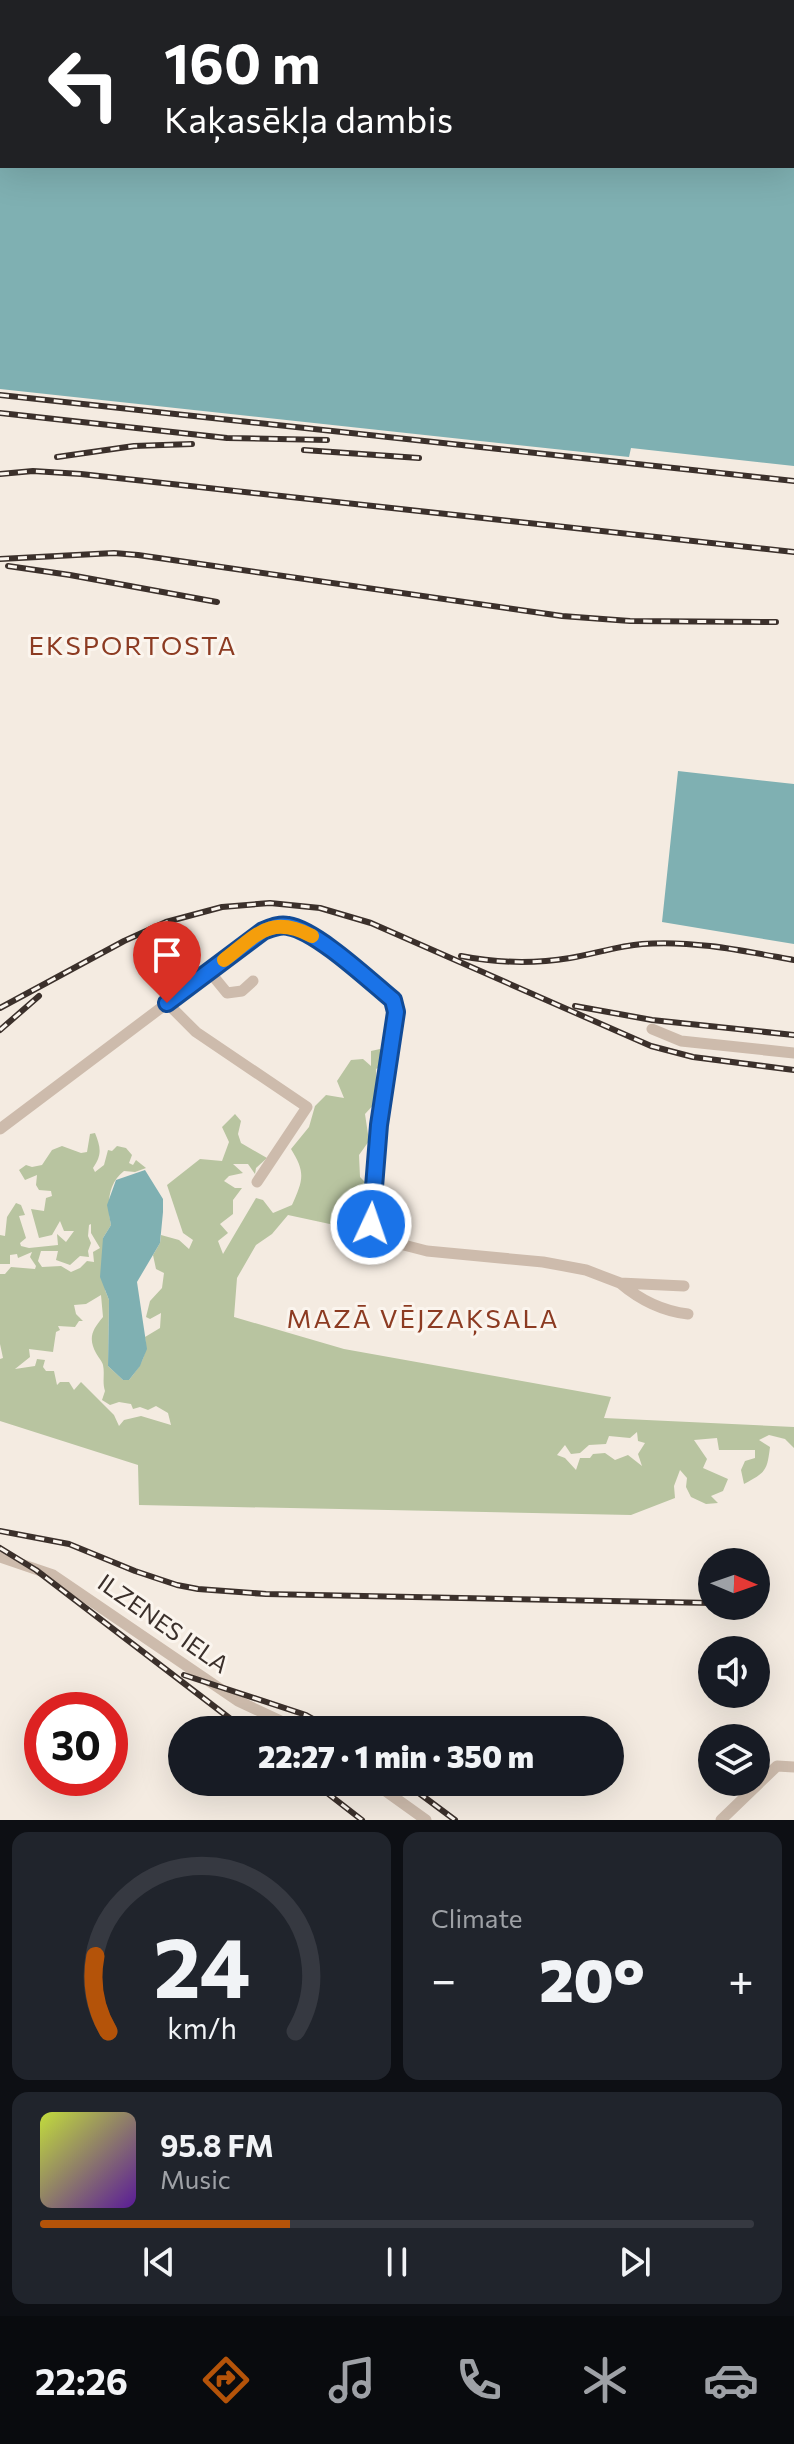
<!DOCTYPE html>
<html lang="en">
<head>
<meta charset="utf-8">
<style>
	body { margin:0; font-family:Commissioner,sans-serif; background:#20242c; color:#f1f3f6; height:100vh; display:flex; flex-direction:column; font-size:30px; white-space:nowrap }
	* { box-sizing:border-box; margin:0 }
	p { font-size:26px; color:#9ea1a6 }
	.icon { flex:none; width:44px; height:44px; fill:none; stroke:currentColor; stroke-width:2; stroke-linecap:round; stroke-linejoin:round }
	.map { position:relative; height:1820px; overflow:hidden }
	.panel { display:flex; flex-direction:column; gap:12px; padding:12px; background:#0d0f14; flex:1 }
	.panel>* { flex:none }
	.banner { position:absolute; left:0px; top:0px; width:794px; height:168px; box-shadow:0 8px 32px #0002; background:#202124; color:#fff; overflow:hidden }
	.needle { width:52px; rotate:92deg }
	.tools { position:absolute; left:698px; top:1548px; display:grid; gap:16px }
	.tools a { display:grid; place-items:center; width:72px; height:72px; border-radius:50%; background:#171b24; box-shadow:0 8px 32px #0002; font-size:40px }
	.speed { position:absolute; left:24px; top:1692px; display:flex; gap:16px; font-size:40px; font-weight:700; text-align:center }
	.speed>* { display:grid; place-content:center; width:104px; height:104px; border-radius:50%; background:#171b24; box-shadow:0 8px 32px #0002; line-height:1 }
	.speed .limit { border:12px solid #d22; background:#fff; color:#111 }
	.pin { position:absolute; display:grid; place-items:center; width:68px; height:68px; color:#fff; margin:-82px -34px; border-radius:50% 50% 50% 0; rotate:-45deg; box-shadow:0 0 8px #0007 }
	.pin .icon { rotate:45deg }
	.me { position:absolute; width:88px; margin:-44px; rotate:3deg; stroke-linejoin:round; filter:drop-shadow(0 0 6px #0008) }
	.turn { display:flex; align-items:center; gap:28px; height:168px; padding:0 32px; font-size:36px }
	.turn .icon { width:104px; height:104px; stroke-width:2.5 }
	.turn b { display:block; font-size:56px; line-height:68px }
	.big { font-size:60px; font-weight:800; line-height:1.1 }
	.panel .card { flex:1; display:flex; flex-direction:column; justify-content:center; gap:12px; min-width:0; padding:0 28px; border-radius:16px; background:#20242c }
	.panel .dial { align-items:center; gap:0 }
	.dial svg { height:208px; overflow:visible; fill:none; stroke:#363941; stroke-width:7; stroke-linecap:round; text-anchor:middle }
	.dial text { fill:#f1f3f6; stroke:none }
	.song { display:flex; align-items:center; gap:24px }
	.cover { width:96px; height:96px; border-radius:12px; background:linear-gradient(135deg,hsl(70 70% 55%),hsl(270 70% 35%)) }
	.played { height:8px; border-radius:4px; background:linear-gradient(90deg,#b45309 35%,#363941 35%) }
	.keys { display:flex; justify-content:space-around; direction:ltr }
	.heat { display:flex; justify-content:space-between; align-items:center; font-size:44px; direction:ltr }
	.panel .tiles { flex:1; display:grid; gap:12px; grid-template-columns:1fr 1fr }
	.card:last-child { grid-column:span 2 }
	.trip { position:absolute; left:168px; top:1716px; width:456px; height:80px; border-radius:40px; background:#171b24; box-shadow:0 8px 32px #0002; font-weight:800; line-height:80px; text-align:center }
	.menu { display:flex; height:128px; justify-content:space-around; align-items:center; background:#090b0e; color:#9ea1a6 }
	.menu .icon { width:56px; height:56px }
	.menu .selected { color:#b45309 }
	.menu b { font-size:36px; color:#f1f3f6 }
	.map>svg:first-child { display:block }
	.green { fill:#b8c4a0; fill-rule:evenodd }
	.water { fill:#7fb0b2; fill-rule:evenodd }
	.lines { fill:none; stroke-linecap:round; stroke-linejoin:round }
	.street { stroke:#cdbbac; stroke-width:11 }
	.rail-casing { stroke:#3b302b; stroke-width:6 }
	.rail { stroke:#fbf5ee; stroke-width:3; stroke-dasharray:9; stroke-linecap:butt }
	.route-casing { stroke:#114b97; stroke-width:20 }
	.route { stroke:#1a73e8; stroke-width:14 }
	.slow { stroke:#f59e0b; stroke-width:14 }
	.labels { text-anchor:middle; stroke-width:6; stroke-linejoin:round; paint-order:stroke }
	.street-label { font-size:24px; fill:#3b302b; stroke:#fbf5ee }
	.neighbourhood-label { font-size:26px; letter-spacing:2px; fill:#8c3b22; stroke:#fbf5ee }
</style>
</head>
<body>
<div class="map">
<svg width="794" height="1820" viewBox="0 0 794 1820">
	<rect width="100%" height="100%" fill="#f4ebe1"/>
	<!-- green -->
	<path class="green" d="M380 1049 385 1054 383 1065 376 1069 377 1101 365 1114 369 1141 359 1155 360 1177 365 1182 362 1221 339 1226 288 1215 272 1234 256 1245 237 1278 234 1317 344 1349 611 1397 604 1418 794 1427V1448L785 1439 769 1435 759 1440 770 1447C767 1471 766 1472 744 1484L741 1470 745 1461 755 1458V1450H719L717 1438 694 1440 707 1459 703 1468 728 1479 723 1491 711 1496 718 1503 706 1504 691 1497 686 1487 687 1478 680 1470 674 1486 675 1498 631 1515 139 1505 138 1465 0 1421V1359L3 1358 0 1344V1274H5L11 1267 35 1269 36 1266 30 1257 32 1252 18 1258 17 1254 10 1255V1264H0V1235L5 1236 7 1217 16 1203 21 1205 25 1215 19 1216 26 1238 20 1243 21 1246 29 1248 58 1245 57 1234 66 1242 74 1231H64L60 1221 52 1235 39 1238 31 1209 44 1211 46 1198 52 1196 51 1191 39 1190 36 1185 37 1175 25 1180 19 1170 26 1165 32 1167 42 1165 52 1150 62 1146 81 1153 87 1152 90 1134 95 1133C101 1148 102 1155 93 1168L95 1172 104 1165 108 1150 112 1151 117 1146 126 1148 132 1155 129 1163 133 1165 136 1160 146 1168 135 1172 124 1171C107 1184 107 1206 111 1225L103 1238 105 1290 109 1300 108 1366 123 1380H129C140 1366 148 1356 145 1337L160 1328 161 1313 150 1319 146 1317 150 1301 162 1288 164 1273 156 1269 153 1255 160 1243 161 1235 179 1240 189 1249 193 1240 183 1233 167 1185 200 1159 222 1161 229 1142 222 1127 235 1114 241 1121 238 1134 241 1143 267 1158 256 1168 255 1174 248 1164H233L243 1173 229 1176 224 1181 235 1188H242L233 1200V1214L220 1224 228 1233 218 1241 223 1254 256 1198 263 1200 273 1213 292 1205C303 1180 306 1173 291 1149L309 1127 315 1106 326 1095 344 1098 337 1081 351 1060 363 1059 371 1066V1051ZM91 1224V1233L100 1248 93 1252 94 1262 87 1261 80 1268 71 1272 61 1266 42 1267 38 1261 41 1251H58L56 1260 70 1265 80 1256 89 1257 88 1251 91 1243 88 1236 89 1225ZM101 1295 103 1317C92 1330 88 1338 96 1353 97 1355 103 1363 103 1365 105 1374 102 1382 105 1391L102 1400 110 1405 119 1402 131 1404 133 1409 140 1407 148 1410 156 1406 168 1413 171 1425 141 1416 124 1420 119 1426 114 1415 81 1382 74 1390 69 1382H60L57 1385 54 1371H46L43 1367 45 1360 37 1359 35 1366 15 1369 30 1357 29 1349 53 1352 56 1332 60 1330 58 1326 75 1327 79 1321H83L76 1314 74 1305 86 1304ZM637 1432 638 1441 645 1443 638 1454 642 1466 628 1455 615 1460 605 1453 593 1454 590 1458H580L576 1470 565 1458 557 1455 565 1445 571 1454 580 1453 589 1445 606 1444 609 1436 630 1438Z"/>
	<!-- water -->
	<path class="water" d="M0 0H794V466L631 448 629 457 0 389ZM2 2H792V166H2Z
		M678 771 794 784V944L662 922Z
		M145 1170 163 1199V1212L160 1243 137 1282 147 1349 140 1366 129 1380H123L108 1366 109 1300 100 1277 103 1238 111 1225 107 1205 116 1180Z"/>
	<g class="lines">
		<!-- street -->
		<path class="street" d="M209 971 227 993 242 991 253 981
			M167 1003 196 1032 307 1107 257 1182
			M652 1029 681 1041 794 1053
			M0 1129 263 931C271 928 279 924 288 926 316 930 370 981 393 1000L396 1012 379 1125 370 1214 371 1224 377 1233 396 1243 427 1251 543 1262 586 1270 620 1283 684 1286
			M620 1283C640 1300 661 1311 688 1314
			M0 1557 53 1575 238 1701 300 1730
			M373 1782 426 1820
			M721 1820 777 1766 794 1767"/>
		<defs>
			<path id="rail" d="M0 395 794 481
				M0 413 227 438 327 440
				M304 450 419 458
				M57 457 134 446 192 444
				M0 474 33 471 81 474 794 552
				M0 559 114 553 138 555 562 616 630 621 776 622
				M8 566 70 575 217 602
				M461 956C497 963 533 964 570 958 594 954 618 946 642 944 693 940 744 951 794 960
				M575 1006 652 1020 794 1035
				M0 1008 124 941 166 922 222 907 270 903 320 908 371 923 651 1046 693 1057 794 1070
				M0 1030 39 996
				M0 1531 69 1544 135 1571 177 1585 198 1589 266 1594 712 1603
				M0 1548 36 1570 245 1730
				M184 1675 306 1715 333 1730
				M313 1782 362 1820
				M404 1782 455 1820"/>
		</defs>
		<!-- rail casing -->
		<use href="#rail" class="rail-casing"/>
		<!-- rail -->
		<use href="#rail" class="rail"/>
	</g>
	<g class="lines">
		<defs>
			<path id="route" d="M167 1003 263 931C271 928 279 924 288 926 316 930 370 981 393 1000L396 1012 379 1125 371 1224"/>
		</defs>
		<!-- route casing -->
		<use href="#route" class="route-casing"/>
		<!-- route -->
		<use href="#route" class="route"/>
		<!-- slow -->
		<path class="slow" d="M224 960C257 935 270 914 312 936"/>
	</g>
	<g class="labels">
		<!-- street labels -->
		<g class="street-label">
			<text transform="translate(163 1624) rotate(35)" y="8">ILZENES IELA</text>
		</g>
		<!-- neighbourhood labels -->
		<g class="neighbourhood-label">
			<text x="133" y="655">EKSPORTOSTA</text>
			<text x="423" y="1328">MAZĀ VĒJZAĶSALA</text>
		</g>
	</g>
</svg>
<div class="tools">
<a><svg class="needle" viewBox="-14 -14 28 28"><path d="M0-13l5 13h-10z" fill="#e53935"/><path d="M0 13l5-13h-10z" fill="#9ea1a6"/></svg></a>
<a><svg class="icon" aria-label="sound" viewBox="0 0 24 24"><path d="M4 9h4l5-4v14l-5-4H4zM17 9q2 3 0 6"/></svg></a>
<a><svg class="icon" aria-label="layers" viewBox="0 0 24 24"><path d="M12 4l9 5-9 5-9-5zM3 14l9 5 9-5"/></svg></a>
</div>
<div class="speed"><div class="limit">30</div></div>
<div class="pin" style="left:167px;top:1003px;background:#d93025"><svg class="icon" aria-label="arrive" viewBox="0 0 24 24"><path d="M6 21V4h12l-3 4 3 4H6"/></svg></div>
<svg class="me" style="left:371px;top:1224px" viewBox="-20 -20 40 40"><circle r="17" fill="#1a73e8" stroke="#fff" stroke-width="3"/><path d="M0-11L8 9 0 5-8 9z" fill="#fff"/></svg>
<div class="trip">22:27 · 1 min · 350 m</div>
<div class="banner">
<div class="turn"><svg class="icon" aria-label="left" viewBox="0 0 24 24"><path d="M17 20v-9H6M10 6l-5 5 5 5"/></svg><div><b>160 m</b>Kaķasēkļa dambis</div></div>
</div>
</div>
<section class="panel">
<div class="tiles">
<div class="card dial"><svg viewBox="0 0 100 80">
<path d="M14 69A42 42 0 1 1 86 69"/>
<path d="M14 69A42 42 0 0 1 9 40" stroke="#b45309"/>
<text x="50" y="56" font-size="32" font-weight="700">24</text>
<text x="50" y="72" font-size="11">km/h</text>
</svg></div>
<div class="card"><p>Climate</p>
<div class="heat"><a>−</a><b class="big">20°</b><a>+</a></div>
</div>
<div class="card">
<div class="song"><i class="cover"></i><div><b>95.8 FM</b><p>Music</p></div></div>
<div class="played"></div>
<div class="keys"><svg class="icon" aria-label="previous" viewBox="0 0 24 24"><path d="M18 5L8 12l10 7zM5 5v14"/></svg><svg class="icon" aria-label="pause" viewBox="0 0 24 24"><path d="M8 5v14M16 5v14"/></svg><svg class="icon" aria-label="next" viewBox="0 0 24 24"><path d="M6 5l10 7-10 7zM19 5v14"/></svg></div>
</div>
</div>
</section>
<nav class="menu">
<b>22:26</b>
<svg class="icon selected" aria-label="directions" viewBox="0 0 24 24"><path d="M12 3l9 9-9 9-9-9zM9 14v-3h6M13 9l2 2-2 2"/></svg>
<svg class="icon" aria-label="music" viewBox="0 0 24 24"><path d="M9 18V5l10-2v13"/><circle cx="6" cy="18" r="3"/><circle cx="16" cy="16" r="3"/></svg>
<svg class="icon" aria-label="phone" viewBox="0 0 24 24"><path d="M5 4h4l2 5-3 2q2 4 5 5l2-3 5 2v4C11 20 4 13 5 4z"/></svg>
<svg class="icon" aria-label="climate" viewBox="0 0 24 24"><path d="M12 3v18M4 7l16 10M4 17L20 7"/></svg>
<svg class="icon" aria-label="car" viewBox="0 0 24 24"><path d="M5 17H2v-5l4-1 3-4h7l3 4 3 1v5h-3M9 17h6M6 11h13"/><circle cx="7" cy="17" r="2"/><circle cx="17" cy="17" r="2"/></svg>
</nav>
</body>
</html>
